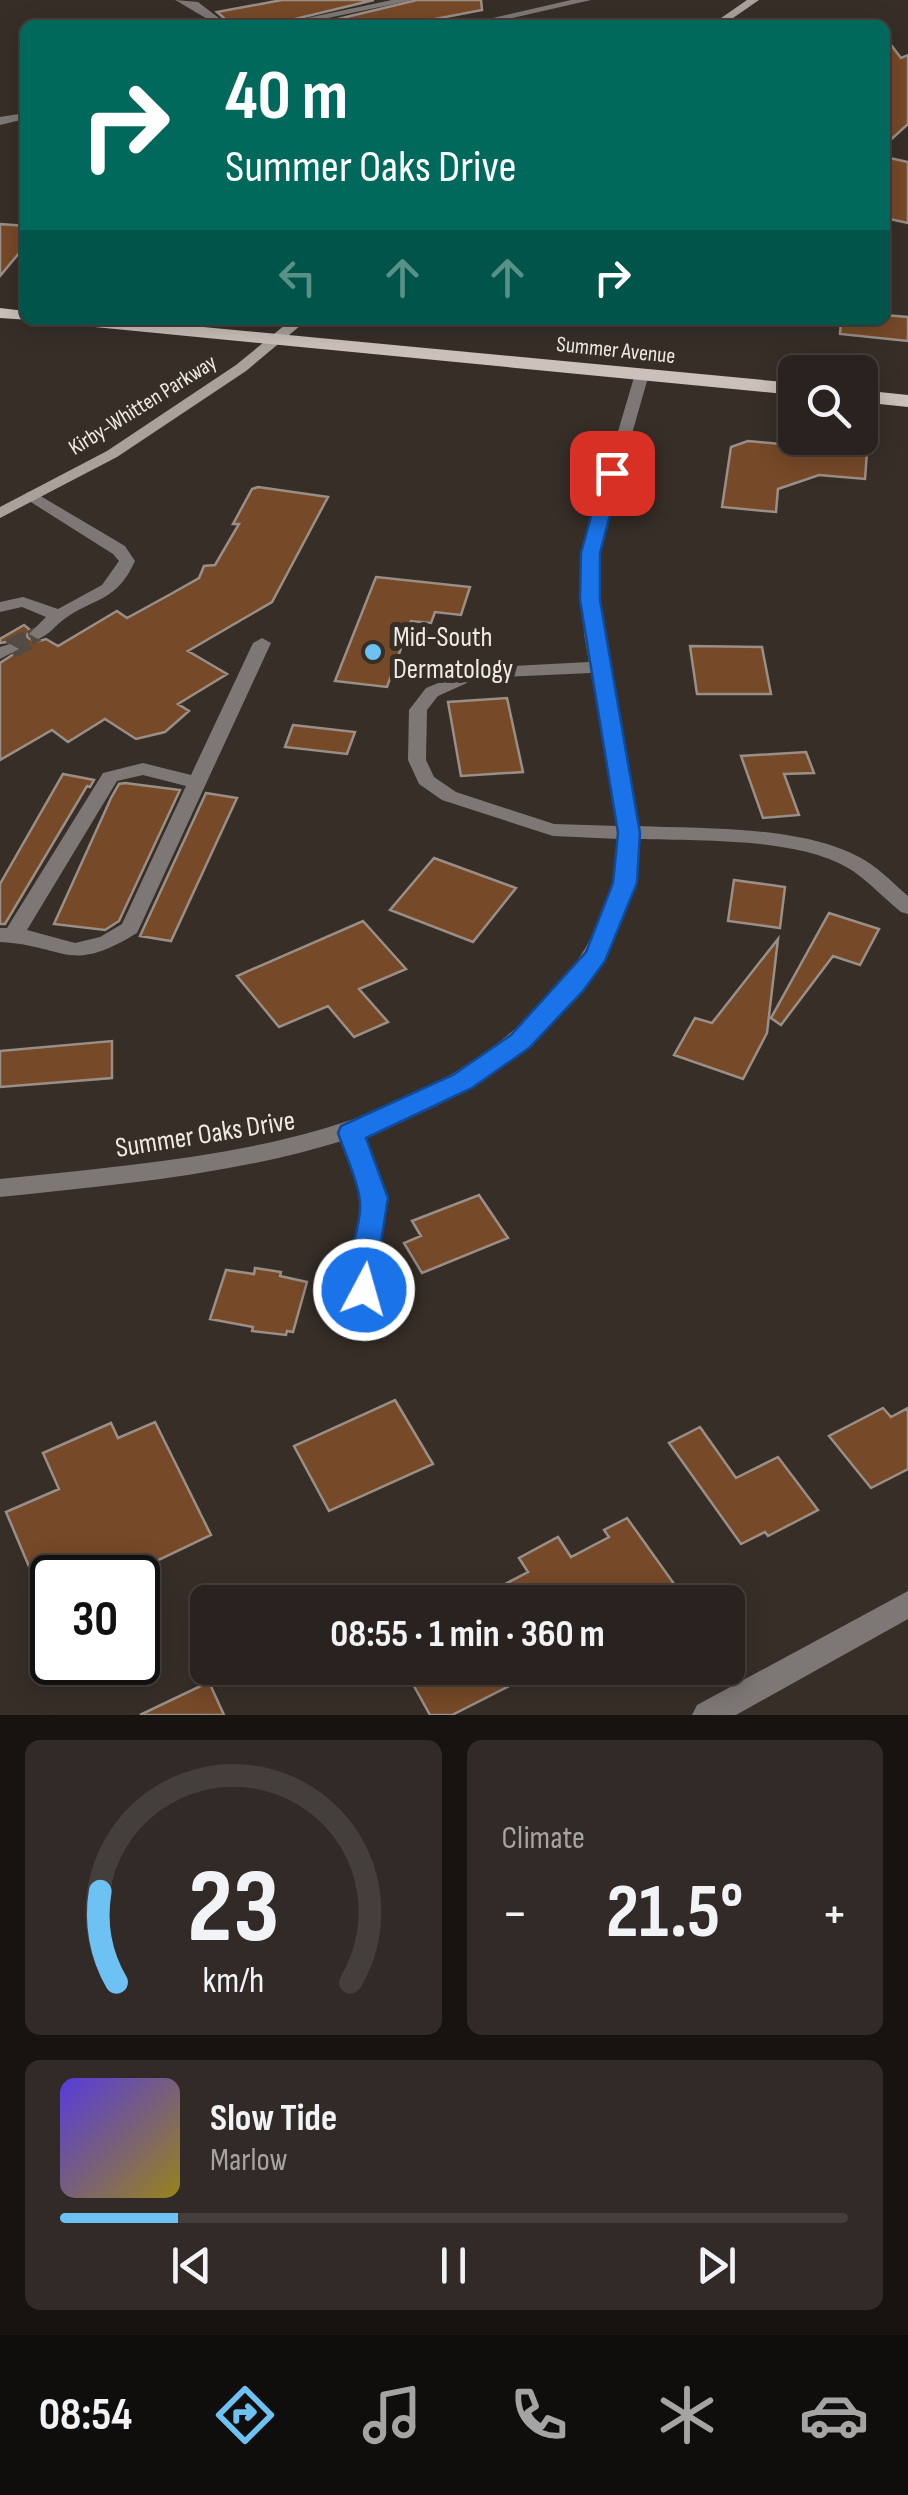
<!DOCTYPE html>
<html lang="en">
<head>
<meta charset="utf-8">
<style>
	body { margin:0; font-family:"Sofia Sans Condensed",sans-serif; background:#312a27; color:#f1f3f6; height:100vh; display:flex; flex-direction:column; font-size:38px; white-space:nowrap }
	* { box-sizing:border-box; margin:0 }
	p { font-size:32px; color:#a5a4a4 }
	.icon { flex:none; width:55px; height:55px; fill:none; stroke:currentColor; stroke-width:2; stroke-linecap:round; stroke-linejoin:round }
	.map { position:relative; height:1715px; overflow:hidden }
	.details { display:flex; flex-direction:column; gap:25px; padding:25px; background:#171310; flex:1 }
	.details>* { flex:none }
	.hud { position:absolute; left:20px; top:20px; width:870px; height:305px; border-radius:15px; box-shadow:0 5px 25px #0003,0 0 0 2px #453f3c; background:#00695c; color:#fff; overflow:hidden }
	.controls { position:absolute; left:778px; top:355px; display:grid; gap:20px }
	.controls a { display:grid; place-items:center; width:100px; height:100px; border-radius:15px; background:#29221e; box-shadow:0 5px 25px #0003,0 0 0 2px #453f3c; font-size:50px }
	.speed { position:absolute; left:30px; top:1555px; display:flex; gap:20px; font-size:50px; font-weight:700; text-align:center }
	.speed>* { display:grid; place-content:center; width:130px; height:130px; border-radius:50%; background:#29221e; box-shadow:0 5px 25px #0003,0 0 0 2px #453f3c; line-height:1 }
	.speed .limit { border:5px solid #111; border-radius:15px; background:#fff; color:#111 }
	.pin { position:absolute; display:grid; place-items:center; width:85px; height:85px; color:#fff; margin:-42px; border-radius:20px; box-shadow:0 5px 15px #0006 }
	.me { position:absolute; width:110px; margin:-55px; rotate:6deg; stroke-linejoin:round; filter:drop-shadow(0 0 8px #0008) }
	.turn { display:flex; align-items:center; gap:35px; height:210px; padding:0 40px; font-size:45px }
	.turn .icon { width:130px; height:130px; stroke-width:2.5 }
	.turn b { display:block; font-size:70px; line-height:85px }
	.lanes { display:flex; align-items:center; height:95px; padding:0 40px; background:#0003; justify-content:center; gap:50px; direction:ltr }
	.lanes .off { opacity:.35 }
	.big { font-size:75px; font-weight:700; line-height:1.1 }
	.details .card { flex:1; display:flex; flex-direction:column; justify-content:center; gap:15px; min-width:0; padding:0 35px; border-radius:15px; background:#312a27 }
	.details .dial { align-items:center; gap:0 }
	.dial svg { height:260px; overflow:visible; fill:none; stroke:#453f3c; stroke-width:7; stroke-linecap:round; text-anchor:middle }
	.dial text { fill:#f1f3f6; stroke:none }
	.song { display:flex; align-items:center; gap:30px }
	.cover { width:120px; height:120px; border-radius:15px; background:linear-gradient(135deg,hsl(250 70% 55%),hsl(50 70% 35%)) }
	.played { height:10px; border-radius:5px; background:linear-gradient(90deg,#6dc2f3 15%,#453f3c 15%) }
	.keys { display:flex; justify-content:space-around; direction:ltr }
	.heat { display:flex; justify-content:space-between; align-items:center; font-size:55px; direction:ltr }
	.details .tiles { flex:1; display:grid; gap:25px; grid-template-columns:1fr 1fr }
	.card:last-child { grid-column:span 2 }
	.trip { position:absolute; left:190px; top:1585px; width:555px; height:100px; border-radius:15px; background:#29221e; box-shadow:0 5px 25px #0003,0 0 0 2px #453f3c; font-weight:700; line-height:100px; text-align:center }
	.tabs { display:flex; height:160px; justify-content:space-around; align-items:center; background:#100e0c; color:#a5a4a4 }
	.tabs .icon { width:70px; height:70px }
	.tabs .current { color:#6dc2f3 }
	.tabs b { font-size:45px; color:#f1f3f6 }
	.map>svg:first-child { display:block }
	.building { fill:#764928; stroke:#9a8f87; stroke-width:2.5 }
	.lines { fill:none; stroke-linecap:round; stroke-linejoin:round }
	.minor-tunnel-far1 { stroke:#534a44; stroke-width:15; stroke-dasharray:15 8; stroke-linecap:butt }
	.minor-tunnel { stroke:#534a44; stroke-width:20; stroke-dasharray:20 10; stroke-linecap:butt }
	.minor { fill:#7d7875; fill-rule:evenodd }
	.secondary { fill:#a9a19c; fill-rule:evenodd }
	.primary { fill:#cbc0ba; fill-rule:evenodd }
	.route { fill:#1a73e8; stroke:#114b97; stroke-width:2.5 }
	.poi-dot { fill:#6dc2f3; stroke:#372e28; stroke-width:4 }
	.labels { text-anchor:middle; stroke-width:10; stroke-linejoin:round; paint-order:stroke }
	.far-street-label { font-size:22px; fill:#f0eae5; stroke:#372e28 }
	.poi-label { font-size:28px; fill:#f0eae5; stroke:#372e28; text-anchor:start }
	.street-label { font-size:28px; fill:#f0eae5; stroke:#372e28 }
</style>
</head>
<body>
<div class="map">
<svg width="908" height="1715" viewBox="0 0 908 1715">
	<rect width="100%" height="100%" fill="#372e28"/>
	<!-- building -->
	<path class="building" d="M282 0H374L270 25H232L217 12Z
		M417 0H481L482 10 404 25H313Z
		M885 37 901 58 908 55V124L885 145Z
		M885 157 908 162V223L885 218Z
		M0 224 25 226V246L0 276Z
		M885 315 908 317V341L840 334 841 320H885Z
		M748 441 867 452 865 479 819 475 778 489 776 512 722 507 731 447Z
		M258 487 328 497 272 602 188 651 227 674 178 704 189 711 165 732 136 739 105 719 68 742 52 730 0 760V663L23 648 12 641 0 643V639L24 625 29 629 27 637 36 642 46 639 58 646 117 611 127 618 169 595 199 578 204 566 215 565 239 524H233L252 489Z
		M376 577 470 587 461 615 435 612 431 623 411 621 387 687 335 681Z
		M690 646 762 647 771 694H697Z
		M507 698 523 772 461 776 448 702Z
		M293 725 355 732 347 754 285 747Z
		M806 752 814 773 784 774 799 815 763 818 741 756Z
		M63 774 94 780 90 787 87 786 5 924H0V884Z
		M125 783 180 790 119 921 105 930 54 924 111 798 119 784Z
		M206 793 237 798 171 941 140 936Z
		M434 858 516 888 473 942 390 910Z
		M734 880 785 887 780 928 728 921Z
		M829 913 879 929 860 965 833 956 781 1025 771 1018Z
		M363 921 406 969 359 989 388 1022 354 1037 328 1006 279 1027 237 976Z
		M778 939 767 1033 743 1079 674 1055 695 1018 712 1023Z
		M112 1041V1078L0 1087V1051Z
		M479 1195 508 1238 422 1273 404 1243 421 1236 412 1221Z
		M255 1268 281 1272 280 1276 307 1282 293 1332 287 1331 286 1335 252 1331 253 1327 210 1319 226 1270 254 1274Z
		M395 1400 433 1464 329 1511 294 1446Z
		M883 1408 891 1417 908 1408V1469L871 1488 829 1436Z
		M155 1422 211 1535 121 1578H48L36 1583 6 1512 59 1489 43 1453 111 1423 118 1438Z
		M700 1427 736 1478 778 1457 818 1510 768 1536 765 1532 741 1544 669 1443Z
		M627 1518 677 1588 651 1602H471L528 1572 519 1558 558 1537 571 1557 609 1537 604 1530Z
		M404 1668H498L509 1686 452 1715H430Z
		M209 1682 224 1715H140Z"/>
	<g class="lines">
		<!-- minor-tunnel-far1 -->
		<path class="minor-tunnel-far1" d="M30 638 38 634"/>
		<!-- minor-tunnel -->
		<path class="minor-tunnel" d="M10 649 35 636"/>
		<!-- minor -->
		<path class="minor" d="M175 0 198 2 228 25C213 25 190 8 175 0Z
			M392 0H413L295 25H274Z
			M571 0H591L482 25H462Z
			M25 113V119L0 125V117Z
			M642 370 649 374 598 553 602 634 638 826C705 829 807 825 866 861 881 870 895 885 908 896V914L901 912C885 899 870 883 853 871 802 837 699 841 638 839 629 986 497 1095 363 1135L386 1198 374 1274 390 1323 386 1330 377 1333 368 1330 364 1323 350 1274 362 1198 342 1141C231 1175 115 1185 0 1197V1179C182 1159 380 1150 523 1022 579 972 613 915 619 839L553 836 442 800 419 784 408 760 409 710 426 688 475 668 589 662 584 634 582 553 635 374ZM591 673 618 826 554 824 456 792 434 777 426 760 427 710 438 696 478 678Z
			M32 491 125 546 135 561C116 603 94 597 63 620 54 627 49 635 38 639L29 634 46 617 22 607 0 612V602L23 597 58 609 102 585 119 561 113 554 26 499V493Z
			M262 638 271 643 137 933C68 975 68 946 0 942V928H7L103 773 143 763 191 775 253 643ZM143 775 186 786 122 924 100 937 75 943 27 930 117 781Z
			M10 644 19 649 0 659V647Z
			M908 1591V1619L736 1715H692L697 1705Z"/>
		<!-- secondary -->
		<path class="secondary" d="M747 0H759L723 25H711Z
			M291 320H307L246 371 117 457 0 518V507L107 451 236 365Z"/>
		<!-- primary -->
		<path class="primary" d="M0 308 25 311V320H30L0 318Z
			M65 320H129L795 383V395L74 325Z
			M860 390 908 395V407L860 402Z"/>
	</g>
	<!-- route -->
	<path class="route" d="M612 468 621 473 600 553V600L640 833 637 883 605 961 583 991 529 1048 472 1088 366 1138 388 1198 376 1274 378 1290 374 1298 364 1301 354 1298C337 1265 366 1228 359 1195 355 1174 345 1153 338 1133L341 1126 453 1075 511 1035 586 952 613 883 618 833 580 600 581 553 603 473Z"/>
	<!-- markers -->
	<circle class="poi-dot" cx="373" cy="652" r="10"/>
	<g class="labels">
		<!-- far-street labels -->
		<g class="far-street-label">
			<text transform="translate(616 349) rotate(6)" y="8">Summer Avenue</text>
			<text transform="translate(142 404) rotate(-32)" y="8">Kirby-Whitten Parkway</text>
		</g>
		<!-- poi labels -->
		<g class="poi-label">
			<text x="393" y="646">Mid-South<tspan x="393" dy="32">Dermatology</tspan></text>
		</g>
		<!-- street labels -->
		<g class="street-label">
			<text transform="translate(205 1133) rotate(-9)" y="10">Summer Oaks Drive</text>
		</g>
	</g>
</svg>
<div class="controls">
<a><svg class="icon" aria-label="search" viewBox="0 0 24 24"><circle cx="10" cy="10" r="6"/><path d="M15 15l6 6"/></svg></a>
</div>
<div class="speed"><div class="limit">30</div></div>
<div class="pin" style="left:612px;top:473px;background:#d93025"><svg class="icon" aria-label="arrive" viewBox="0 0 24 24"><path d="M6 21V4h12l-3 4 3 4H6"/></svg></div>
<svg class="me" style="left:364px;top:1290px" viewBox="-20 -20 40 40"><circle r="17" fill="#1a73e8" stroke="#fff" stroke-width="3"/><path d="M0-11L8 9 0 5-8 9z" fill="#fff"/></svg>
<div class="trip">08:55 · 1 min · 360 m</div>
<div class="hud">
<div class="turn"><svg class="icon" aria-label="right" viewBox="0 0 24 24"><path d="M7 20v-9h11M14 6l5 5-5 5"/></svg><div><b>40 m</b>Summer Oaks Drive</div></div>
<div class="lanes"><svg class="icon off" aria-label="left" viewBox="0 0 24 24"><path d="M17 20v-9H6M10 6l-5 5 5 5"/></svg><svg class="icon off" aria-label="ahead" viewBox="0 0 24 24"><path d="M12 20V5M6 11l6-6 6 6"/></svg><svg class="icon off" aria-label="ahead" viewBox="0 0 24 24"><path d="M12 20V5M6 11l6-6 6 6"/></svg><svg class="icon" aria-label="right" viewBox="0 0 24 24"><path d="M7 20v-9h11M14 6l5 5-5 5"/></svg></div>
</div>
</div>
<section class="details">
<div class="tiles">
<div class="card dial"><svg viewBox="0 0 100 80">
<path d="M14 69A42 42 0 1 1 86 69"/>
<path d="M14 69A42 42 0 0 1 9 41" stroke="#6dc2f3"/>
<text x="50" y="56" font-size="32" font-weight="700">23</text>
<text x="50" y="72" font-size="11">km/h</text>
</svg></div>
<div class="card"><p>Climate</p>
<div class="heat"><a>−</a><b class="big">21.5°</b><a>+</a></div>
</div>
<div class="card">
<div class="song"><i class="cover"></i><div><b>Slow Tide</b><p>Marlow</p></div></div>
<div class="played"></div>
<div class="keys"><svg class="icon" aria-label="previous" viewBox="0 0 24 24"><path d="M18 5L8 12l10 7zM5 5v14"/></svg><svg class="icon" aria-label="pause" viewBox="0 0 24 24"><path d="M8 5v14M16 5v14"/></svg><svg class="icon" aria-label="next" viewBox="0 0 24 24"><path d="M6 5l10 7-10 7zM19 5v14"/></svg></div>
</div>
</div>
</section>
<nav class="tabs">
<b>08:54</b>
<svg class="icon current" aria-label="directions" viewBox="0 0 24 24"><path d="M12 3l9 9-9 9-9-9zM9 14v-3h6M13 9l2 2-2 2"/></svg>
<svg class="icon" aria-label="music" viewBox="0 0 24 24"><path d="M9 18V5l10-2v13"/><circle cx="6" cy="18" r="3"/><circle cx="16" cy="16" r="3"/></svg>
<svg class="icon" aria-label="phone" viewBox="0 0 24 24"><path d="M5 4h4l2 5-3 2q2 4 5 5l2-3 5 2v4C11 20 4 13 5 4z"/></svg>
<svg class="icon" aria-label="climate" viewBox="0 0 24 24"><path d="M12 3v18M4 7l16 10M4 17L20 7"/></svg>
<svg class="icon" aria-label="car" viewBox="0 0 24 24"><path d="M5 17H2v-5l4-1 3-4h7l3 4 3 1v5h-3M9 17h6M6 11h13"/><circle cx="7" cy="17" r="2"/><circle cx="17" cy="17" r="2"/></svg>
</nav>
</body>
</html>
